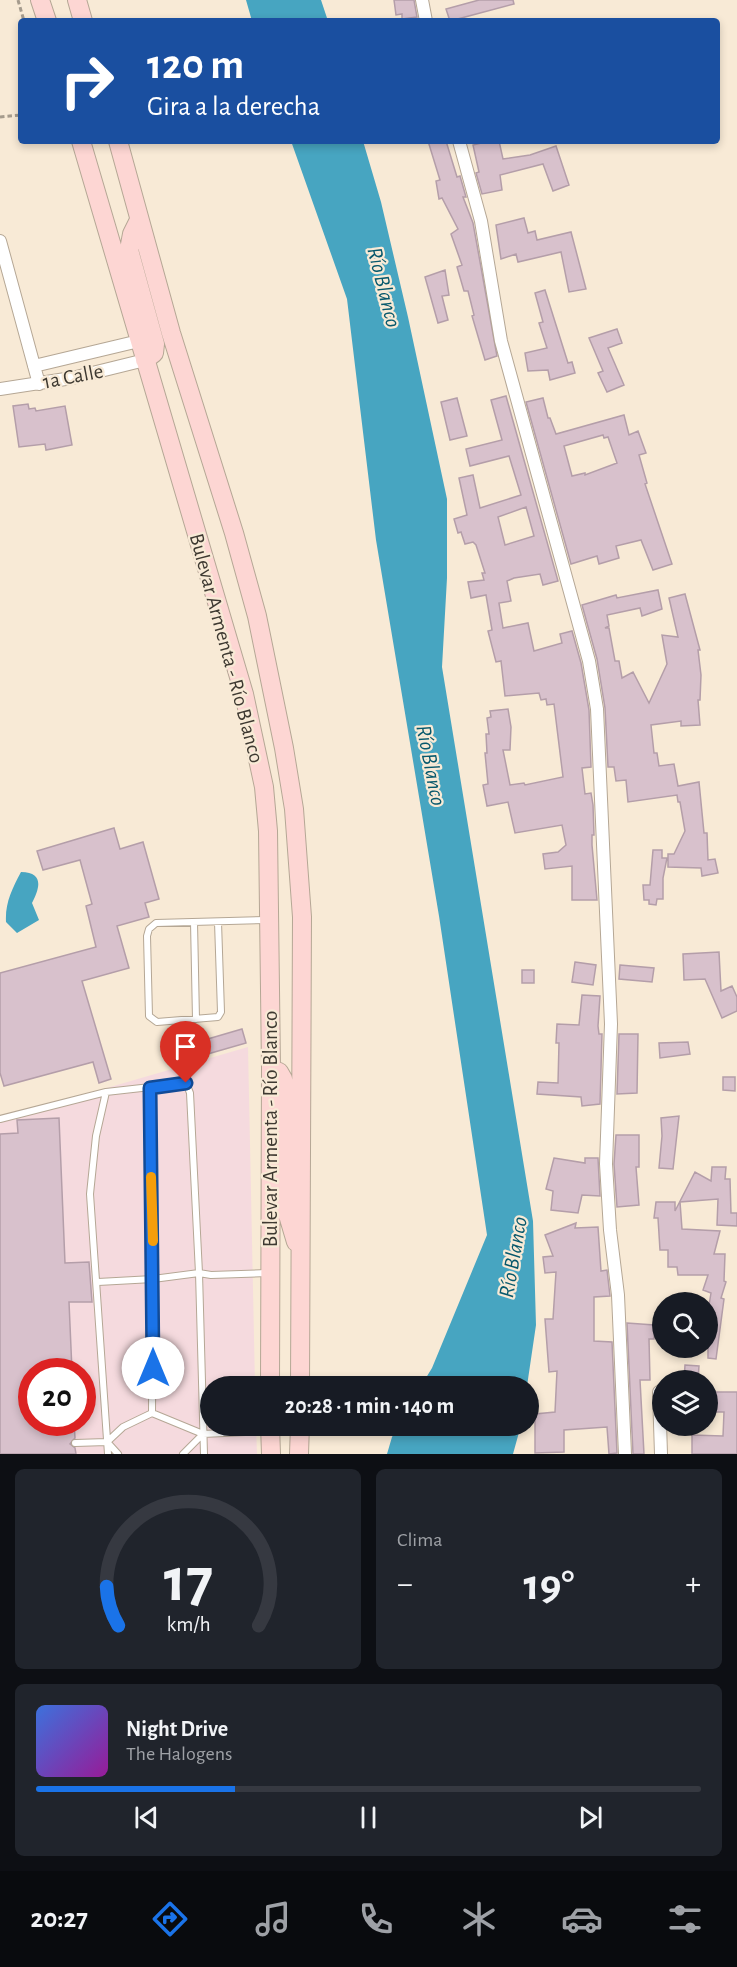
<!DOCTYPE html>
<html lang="es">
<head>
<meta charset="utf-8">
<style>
	body { margin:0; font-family:"Alegreya Sans",sans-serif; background:#20242c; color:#f1f3f6; height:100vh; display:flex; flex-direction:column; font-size:22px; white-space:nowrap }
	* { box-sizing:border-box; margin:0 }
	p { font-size:20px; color:#9ea1a6 }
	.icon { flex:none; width:33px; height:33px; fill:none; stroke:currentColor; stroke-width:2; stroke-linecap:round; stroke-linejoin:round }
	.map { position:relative; height:1454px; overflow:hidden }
	.panel { display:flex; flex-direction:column; gap:15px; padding:15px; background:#0d0f14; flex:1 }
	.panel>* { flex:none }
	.top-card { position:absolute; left:18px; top:18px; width:702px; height:126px; border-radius:6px; box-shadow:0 3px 9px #0003; background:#1a4fa0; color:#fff; overflow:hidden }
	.controls { position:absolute; left:652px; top:1292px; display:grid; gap:12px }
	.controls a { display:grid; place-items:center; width:66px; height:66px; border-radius:50%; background:#171b24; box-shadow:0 3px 9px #0003; font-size:30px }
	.speed { position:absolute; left:18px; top:1358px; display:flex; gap:12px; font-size:30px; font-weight:700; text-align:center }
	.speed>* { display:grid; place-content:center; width:78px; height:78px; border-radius:50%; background:#171b24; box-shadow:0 3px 9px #0003; line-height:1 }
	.speed .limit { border:9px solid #d22; background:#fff; color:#111 }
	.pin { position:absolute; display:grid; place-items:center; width:51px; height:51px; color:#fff; margin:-62px -26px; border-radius:50% 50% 50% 0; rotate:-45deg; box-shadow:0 0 6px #0007 }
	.pin .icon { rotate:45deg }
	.me { position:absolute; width:66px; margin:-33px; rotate:0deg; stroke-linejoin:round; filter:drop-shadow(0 0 4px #0008) }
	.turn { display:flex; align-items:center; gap:21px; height:126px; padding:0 30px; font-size:27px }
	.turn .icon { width:78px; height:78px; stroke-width:2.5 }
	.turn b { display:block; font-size:42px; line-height:51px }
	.big { font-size:45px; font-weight:700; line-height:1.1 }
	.panel .widget { flex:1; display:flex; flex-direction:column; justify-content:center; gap:9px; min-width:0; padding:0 21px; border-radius:9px; background:#20242c }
	.panel .dial { align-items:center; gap:0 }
	.dial svg { height:156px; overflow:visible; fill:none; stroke:#363941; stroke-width:7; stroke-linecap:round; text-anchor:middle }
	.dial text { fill:#f1f3f6; stroke:none }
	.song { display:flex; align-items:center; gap:18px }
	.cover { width:72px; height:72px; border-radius:9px; background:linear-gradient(135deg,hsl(220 70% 55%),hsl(300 70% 35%)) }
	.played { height:6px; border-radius:3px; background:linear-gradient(90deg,#1a73e8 30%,#363941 30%) }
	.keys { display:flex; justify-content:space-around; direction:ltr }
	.heat { display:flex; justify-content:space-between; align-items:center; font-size:33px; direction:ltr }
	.panel .tiles { flex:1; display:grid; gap:15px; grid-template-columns:1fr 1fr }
	.widget:last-child { grid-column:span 2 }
	.trip { position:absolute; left:200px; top:1376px; width:339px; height:60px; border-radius:30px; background:#171b24; box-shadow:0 3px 9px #0003; font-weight:700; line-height:60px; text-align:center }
	.tab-bar { display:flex; height:96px; justify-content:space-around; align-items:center; background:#090b0e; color:#9ea1a6 }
	.tab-bar .icon { width:42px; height:42px }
	.tab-bar .current { color:#1a73e8 }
	.tab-bar b { font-size:27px; color:#f1f3f6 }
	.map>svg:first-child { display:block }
	.education { fill:#f5dade; fill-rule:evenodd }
	.water { fill:#47a5c1 }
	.building { fill:#d8c1cc; stroke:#b49ea9; stroke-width:1.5; fill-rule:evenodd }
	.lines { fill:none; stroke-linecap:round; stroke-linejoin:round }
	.lane-casing { stroke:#b5a795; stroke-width:8 }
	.street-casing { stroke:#b5a795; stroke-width:14 }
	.secondary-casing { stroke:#b5a795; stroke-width:20 }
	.path { stroke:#a59b8d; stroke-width:3; stroke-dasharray:4.5 3; stroke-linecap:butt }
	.lane { stroke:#fff; stroke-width:6 }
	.street { stroke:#fff; stroke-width:12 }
	.secondary { stroke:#fdd6d3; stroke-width:18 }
	.route-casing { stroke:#114b97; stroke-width:15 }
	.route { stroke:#1a73e8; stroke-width:10 }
	.slow { stroke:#f59e0b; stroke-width:10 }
	.labels { text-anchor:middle; stroke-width:4.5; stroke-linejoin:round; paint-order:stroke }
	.street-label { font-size:21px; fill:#3e3931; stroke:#f8ead6 }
	.water-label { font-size:22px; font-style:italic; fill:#07586c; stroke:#f8ead6 }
</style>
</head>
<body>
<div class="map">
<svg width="737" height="1454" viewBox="0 0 737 1454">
	<rect width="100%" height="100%" fill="#f8ead6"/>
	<!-- education -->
	<path class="education" d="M248 1047 255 1386H210V1425H256L257 1454H0V1119ZM32 1371H82V1422H32Z"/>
	<!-- water -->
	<path class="water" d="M246 0H321L328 21H252Z
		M291 141H363L381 202 408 317 447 499V578L442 667 533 1221 536 1325 527 1386H421L432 1368 487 1235 439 916 376 540 347 299Z
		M21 872C44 872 40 888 32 903L39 920 17 933 6 922C5 903 12 889 21 872Z
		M399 1425H521L513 1454H387L392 1437Z"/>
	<!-- building -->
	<path class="building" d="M394 0H414L417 17 402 19V14L396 15Z
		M479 0H513L514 4 450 21 446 9Z
		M428 141H446L457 177 460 176 466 197H463L473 223 497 356 485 360 472 316 474 315 468 291H464L457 267 462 265 451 234 458 229 442 198 439 199 436 181 440 180Z
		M490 141H499L503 159 530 155 556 146 569 185 553 191 543 164 500 175 502 190 482 194 476 173 479 172 473 145Z
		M524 218 528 233 535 231 537 240 571 232 586 289 569 292 561 252 518 262 516 254 501 259 496 225Z
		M445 270 449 295 442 296 448 320 438 323 425 277Z
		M545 290 568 363 572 362 575 373 550 380 548 370 528 371 525 353 547 348 539 323 543 322 535 293Z
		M617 329 622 343 608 348 624 385 607 392 598 373 603 371 589 338Z
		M506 396 558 581 543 585 540 574 514 578 507 581 511 601 499 603 503 628 528 623 534 651 562 643 560 634 572 631 581 663 589 710 591 767 582 768 585 794 591 793 593 805 594 835H592V845L597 900H572V866L545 869 543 854 558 852 566 845 562 825 515 833 508 802 487 806 483 785 488 784 485 753H487L486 734H489L487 718 491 717 490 711 508 709 511 727 510 750H503L510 785 524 783 525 785 563 777 554 704 547 705 546 699 541 700 539 693 505 696 501 661 496 662 488 631 492 630 486 595 471 598 468 582 484 580 482 573H485L476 545 473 542 465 544 461 532 458 533 454 519 467 515 459 478 473 475 480 508 521 495 509 456 470 466 466 449 502 440 491 400ZM526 507 534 536 505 545 498 517Z
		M457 398 467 436 450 440 441 402Z
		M543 398 548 418H550L556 434 624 415 629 435 638 431 646 453 639 455 647 483 645 484 672 564 653 570 641 540 616 546 619 558 599 564 597 556 571 564 526 402ZM603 435 604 438 608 437 617 463 585 475V473L572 476 564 446Z
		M28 404 29 409 35 408 36 411 65 406 72 445 46 450 45 444 19 447 13 406Z
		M658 590 662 609 642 616 640 608 607 615 609 626 605 628H609L615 661H619L622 678 633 672 649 703 667 664 662 635 678 637 669 598 685 594 700 650H698L701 675 700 700H698L700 725 681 726V721L651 725 654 753H657L659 766 674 764 678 786 699 782 704 833H707L708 860 715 859 718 873 702 876 701 868 668 867V854H674L685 831 680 802H678L677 795 628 802 626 780 616 781 614 767H608L605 708 597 659 582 605 616 595 617 598Z
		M114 828 120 849 143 842 159 899 145 903 149 917 117 926 129 968 82 981 111 1079 99 1083 93 1062 4 1086 0 1073V973L96 947 86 906 92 904 80 860 43 870 37 851Z
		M653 850H662V858H667L663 878V899H657L656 905 649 904V900H644L643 885H650Z
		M719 952 721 991 732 986 737 997V1011L722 1018 705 979 684 980 683 954Z
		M575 962 596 965 593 985 572 982Z
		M620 965 654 968 652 982 619 979Z
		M522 970H534V983H522Z
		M582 995 600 996 598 1026 599 1034H602L600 1104 582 1106 581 1097 537 1094 538 1082 558 1083 559 1043H556L557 1024 579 1025Z
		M242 1029 246 1043 173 1064 170 1050Z
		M619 1034H638L637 1093 617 1094Z
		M688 1042 690 1054 660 1058 659 1043Z
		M723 1077H735V1091L723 1090Z
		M679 1116 673 1169 659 1168 662 1136 661 1118Z
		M59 1118 65 1263 89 1262 92 1302H69L72 1371H32V1422H74L75 1438 70 1444 75 1448 76 1454H0V1134L18 1133 17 1120Z
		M616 1135H639V1167H636L639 1205 617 1207 614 1164Z
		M554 1158 585 1163V1158H598L600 1196 582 1195 578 1213 551 1210 553 1191 546 1189Z
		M712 1167H726L725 1179H730L731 1213H737V1226L717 1225 718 1199 680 1202 682 1229 720 1231 714 1254H725L724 1281 726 1282 721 1298 724 1299 716 1359 708 1358V1311L711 1293 703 1290 708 1275H678L677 1267H668V1250H660L658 1218H654L656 1202H675V1211L695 1172 711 1181Z
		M576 1223 575 1228 598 1227 601 1271 607 1270 610 1296 594 1297V1341L612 1342 617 1453 609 1454 607 1427 564 1430V1452L535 1453V1414L555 1412 557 1371 549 1372 545 1319H553L556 1272 545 1273 543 1257 553 1256 545 1235Z
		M627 1323 654 1325V1339H649L650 1380H640L644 1454H633Z
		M685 1365 699 1366 698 1380H684Z
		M708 1392H737V1454H692V1435L723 1436 724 1412H708Z"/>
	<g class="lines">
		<defs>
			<path id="lane" d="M194 922 196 1019
				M218 922 221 1012 218 1017 157 1022 149 1016 147 936 149 929 156 923 267 920
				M150 1088 153 1279 152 1413
				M106 1092 96 1136 90 1194 108 1454
				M0 1119 106 1092 186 1083 190 1093 199 1273 204 1454
				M98 1282 153 1279 199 1273 211 1275 267 1273
				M75 1443 107 1442 123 1427 152 1413 203 1434 267 1431
				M108 1443 118 1454
				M183 1454 203 1434"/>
			<path id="street" d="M422 0 426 21
				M459 141 481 221 501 341 589 661 597 709 611 1024 606 1164 610 1230 618 1295 625 1454
				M0 241 39 384
				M34 366 139 341
				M0 389 72 378 145 360
				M659 1392 661 1454"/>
			<path id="secondary" d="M40 0 47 21
				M77 0 83 21
				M81 141 244 694 264 787 268 831 271 1069 270 1386
				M118 141 171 333 234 533 257 616 284 748 294 809 302 917 300 1386
				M139 220 132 234 129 250 155 344 154 353 145 360
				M271 1069 279 1072 283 1079 286 1094 285 1205 296 1242
				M270 1425 271 1454
				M299 1454 300 1425"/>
		</defs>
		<!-- lane casing -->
		<use href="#lane" class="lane-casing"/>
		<!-- street casing -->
		<use href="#street" class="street-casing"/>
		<!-- secondary casing -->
		<use href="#secondary" class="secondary-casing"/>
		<!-- path -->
		<path class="path" d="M18 0 24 21
			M0 117 21 115"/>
		<!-- lane -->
		<use href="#lane" class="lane"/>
		<!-- street -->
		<use href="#street" class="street"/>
		<!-- secondary -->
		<use href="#secondary" class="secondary"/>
	</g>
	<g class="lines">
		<defs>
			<path id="route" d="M153 1368 150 1088 186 1083"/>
		</defs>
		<!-- route casing -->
		<use href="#route" class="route-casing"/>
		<!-- route -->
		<use href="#route" class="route"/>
		<!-- slow -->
		<path class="slow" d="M151 1177 153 1241"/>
	</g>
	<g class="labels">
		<!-- street labels -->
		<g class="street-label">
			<text transform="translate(73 376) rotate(-11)" y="7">1a Calle</text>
			<text transform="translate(227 648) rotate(75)" y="7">Bulevar Armenta - Río Blanco</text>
			<text transform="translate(270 1129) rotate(-90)" y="7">Bulevar Armenta - Río Blanco</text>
		</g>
		<!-- water labels -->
		<g class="water-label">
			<text transform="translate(385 287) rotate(76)" y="8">Río Blanco</text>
			<text transform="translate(432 765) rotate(79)" y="8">Río Blanco</text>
			<text transform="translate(512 1257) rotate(-80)" y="8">Río Blanco</text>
		</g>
	</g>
</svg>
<div class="controls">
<a><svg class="icon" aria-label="search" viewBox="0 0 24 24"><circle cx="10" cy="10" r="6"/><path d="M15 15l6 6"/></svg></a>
<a><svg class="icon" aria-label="layers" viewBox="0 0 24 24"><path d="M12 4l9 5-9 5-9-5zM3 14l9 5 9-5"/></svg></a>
</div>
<div class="speed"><div class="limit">20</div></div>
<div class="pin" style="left:186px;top:1083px;background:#d93025"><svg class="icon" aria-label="arrive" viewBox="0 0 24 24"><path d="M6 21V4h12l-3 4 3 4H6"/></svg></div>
<svg class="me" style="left:153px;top:1368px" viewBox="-20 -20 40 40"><circle r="19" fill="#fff"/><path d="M0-13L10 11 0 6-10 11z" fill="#1a73e8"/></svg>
<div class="trip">20:28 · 1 min · 140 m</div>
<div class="top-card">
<div class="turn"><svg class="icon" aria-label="right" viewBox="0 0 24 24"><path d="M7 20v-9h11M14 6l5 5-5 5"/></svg><div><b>120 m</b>Gira a la derecha</div></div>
</div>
</div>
<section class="panel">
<div class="tiles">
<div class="widget dial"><svg viewBox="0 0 100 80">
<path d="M14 69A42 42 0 1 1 86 69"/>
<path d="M14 69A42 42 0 0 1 8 49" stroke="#1a73e8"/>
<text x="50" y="56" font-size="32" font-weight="700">17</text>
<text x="50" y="72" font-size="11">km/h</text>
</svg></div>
<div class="widget"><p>Clima</p>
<div class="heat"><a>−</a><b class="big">19°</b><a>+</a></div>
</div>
<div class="widget">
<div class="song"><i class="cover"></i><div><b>Night Drive</b><p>The Halogens</p></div></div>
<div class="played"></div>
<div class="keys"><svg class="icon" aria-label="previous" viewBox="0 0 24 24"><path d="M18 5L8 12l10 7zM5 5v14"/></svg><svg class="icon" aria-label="pause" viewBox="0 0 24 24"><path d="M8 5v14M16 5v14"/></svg><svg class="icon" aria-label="next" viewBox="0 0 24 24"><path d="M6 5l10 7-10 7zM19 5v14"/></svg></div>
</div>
</div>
</section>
<nav class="tab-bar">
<b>20:27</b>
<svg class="icon current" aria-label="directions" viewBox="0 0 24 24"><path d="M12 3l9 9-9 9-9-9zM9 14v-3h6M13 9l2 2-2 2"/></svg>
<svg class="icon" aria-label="music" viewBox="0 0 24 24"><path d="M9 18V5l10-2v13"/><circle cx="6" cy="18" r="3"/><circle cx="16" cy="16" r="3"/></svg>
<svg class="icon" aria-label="phone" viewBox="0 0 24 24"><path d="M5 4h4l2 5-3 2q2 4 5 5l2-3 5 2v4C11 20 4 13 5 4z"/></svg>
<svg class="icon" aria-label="climate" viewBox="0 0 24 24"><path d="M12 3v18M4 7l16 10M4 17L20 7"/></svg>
<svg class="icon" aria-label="car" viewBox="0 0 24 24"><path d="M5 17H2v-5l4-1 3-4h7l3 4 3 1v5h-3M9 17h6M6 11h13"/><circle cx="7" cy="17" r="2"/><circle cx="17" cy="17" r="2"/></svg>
<svg class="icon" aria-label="filters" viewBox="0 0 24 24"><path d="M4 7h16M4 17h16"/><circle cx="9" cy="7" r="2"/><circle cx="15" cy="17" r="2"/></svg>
</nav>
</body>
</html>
